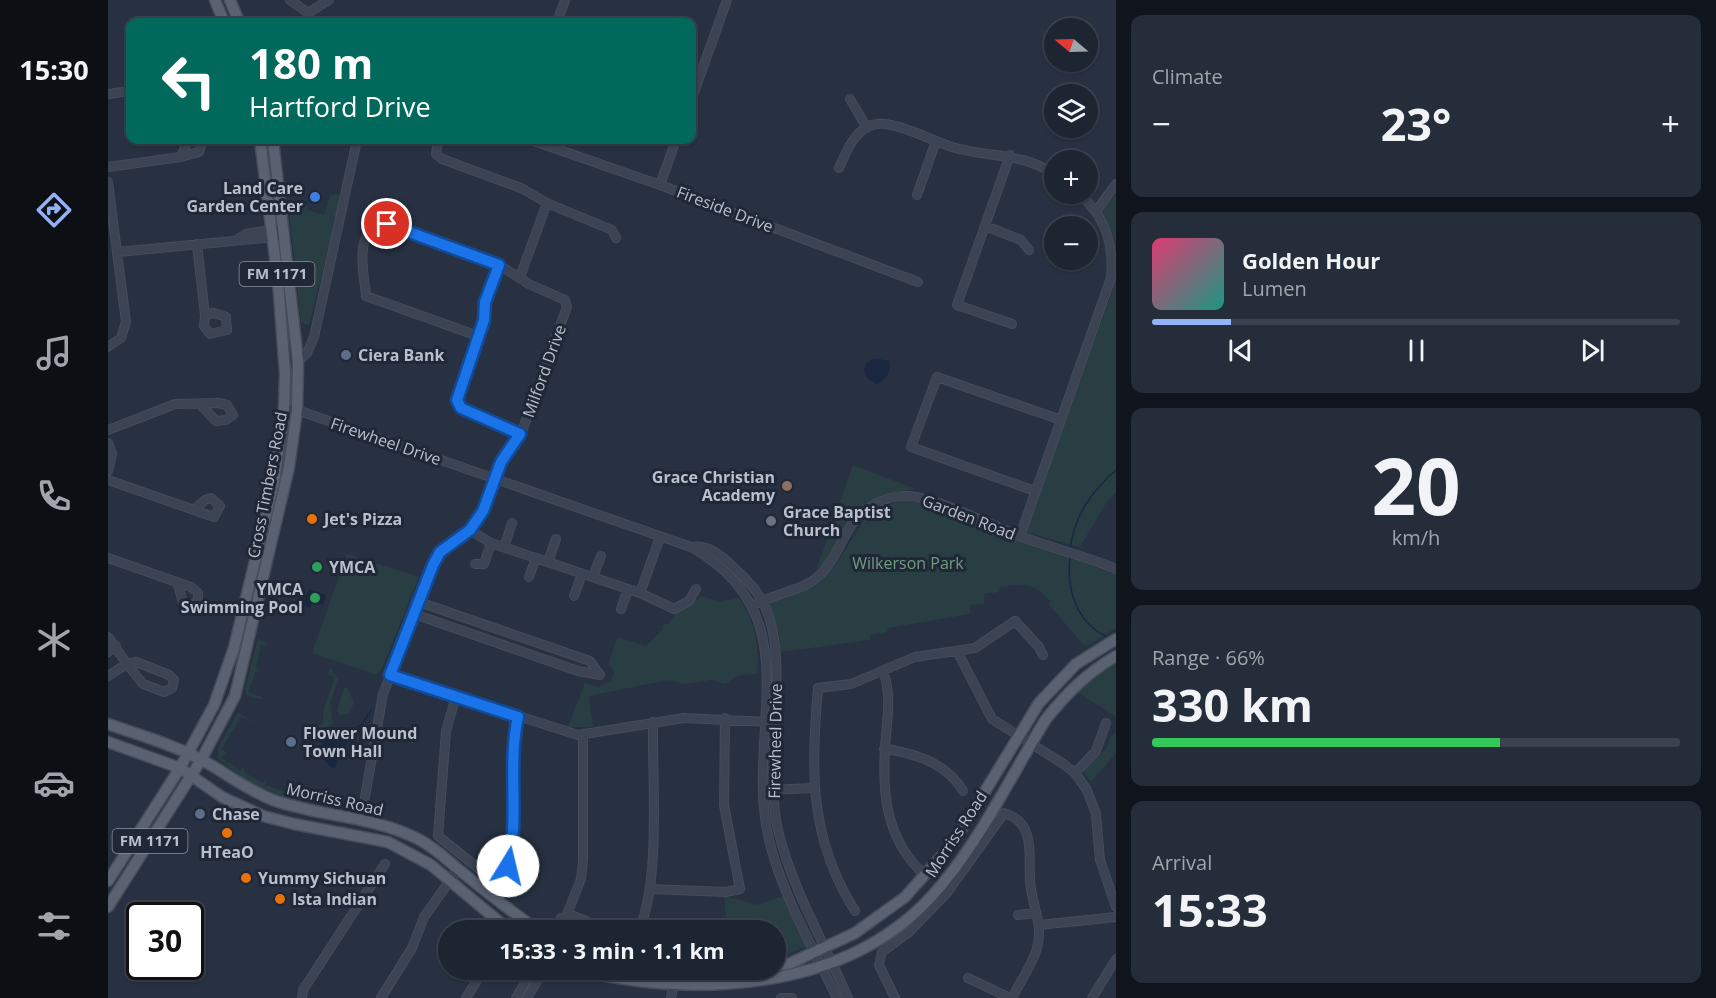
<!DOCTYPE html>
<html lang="en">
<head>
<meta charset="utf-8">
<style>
	body { margin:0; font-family:"Open Sans",sans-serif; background:#252d3a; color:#f1f3f6; height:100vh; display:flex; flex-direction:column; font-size:22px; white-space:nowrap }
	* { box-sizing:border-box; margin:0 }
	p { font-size:20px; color:#a0a5ac }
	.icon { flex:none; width:33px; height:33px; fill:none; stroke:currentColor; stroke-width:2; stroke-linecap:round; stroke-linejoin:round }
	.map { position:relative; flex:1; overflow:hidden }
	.panel { display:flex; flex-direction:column; gap:15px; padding:15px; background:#10141c; width:600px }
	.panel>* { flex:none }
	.top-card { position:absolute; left:18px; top:18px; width:570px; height:126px; border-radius:12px; box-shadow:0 2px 4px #0004,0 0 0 2px #3b424d; background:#00695c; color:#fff; overflow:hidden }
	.needle { width:39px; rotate:289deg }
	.tools { position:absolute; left:936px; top:18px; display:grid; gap:12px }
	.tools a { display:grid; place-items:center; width:54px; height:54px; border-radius:50%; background:#1d2532; box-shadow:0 2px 4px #0004,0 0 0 2px #3b424d; font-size:30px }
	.speed { position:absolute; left:18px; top:902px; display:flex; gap:12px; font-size:30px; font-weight:700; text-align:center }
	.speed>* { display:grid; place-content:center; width:78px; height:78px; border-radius:50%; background:#1d2532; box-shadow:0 2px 4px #0004,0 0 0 2px #3b424d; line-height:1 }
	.speed .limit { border:3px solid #111; border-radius:9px; background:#fff; color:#111 }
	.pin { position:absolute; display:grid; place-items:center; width:51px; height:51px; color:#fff; margin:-26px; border:3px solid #fff; border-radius:50%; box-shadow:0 2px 6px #0007 }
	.me { position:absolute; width:66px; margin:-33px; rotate:9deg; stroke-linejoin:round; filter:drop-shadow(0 0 4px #0008) }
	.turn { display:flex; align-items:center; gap:21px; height:126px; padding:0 24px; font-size:27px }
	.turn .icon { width:78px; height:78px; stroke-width:2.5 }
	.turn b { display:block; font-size:42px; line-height:51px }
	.big { font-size:45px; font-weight:700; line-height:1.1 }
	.panel .card { flex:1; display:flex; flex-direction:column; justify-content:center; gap:9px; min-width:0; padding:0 21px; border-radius:12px; background:#252d3a }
	.panel .dial { align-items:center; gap:0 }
	.dial b { font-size:78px; line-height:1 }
	.song { display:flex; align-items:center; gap:18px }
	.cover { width:72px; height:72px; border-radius:9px; background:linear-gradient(135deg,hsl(340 70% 55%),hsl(170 70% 35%)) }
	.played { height:6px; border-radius:3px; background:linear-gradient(90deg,#94b1f6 15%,#3b424d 15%) }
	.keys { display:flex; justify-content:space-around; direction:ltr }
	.heat { display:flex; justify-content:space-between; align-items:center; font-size:33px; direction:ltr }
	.charge { height:9px; border-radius:4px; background:linear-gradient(90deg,#34c759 66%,#3b424d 0) }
	.trip { position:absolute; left:330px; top:920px; width:348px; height:60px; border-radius:30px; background:#1d2532; box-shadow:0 2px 4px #0004,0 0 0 2px #3b424d; font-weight:700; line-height:60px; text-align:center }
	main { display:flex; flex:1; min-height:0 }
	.tabs { display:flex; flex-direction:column; width:108px; justify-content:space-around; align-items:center; background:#0c0f14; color:#a0a5ac }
	.tabs .icon { width:42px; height:42px }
	.tabs .on { color:#94b1f6 }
	.tabs b { font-size:27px; color:#f1f3f6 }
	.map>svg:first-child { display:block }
	.green { fill:#293e43 }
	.water { fill:#1a2741 }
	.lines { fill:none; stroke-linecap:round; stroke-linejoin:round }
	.stream { stroke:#1a2741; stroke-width:1.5 }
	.minor-casing { stroke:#454c5b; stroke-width:10 }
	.major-casing { stroke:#454c5b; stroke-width:13 }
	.minor { stroke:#3c4352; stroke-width:8 }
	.major { stroke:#5a6272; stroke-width:10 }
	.route-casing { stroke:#114b97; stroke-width:15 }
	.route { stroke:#1a73e8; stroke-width:10 }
	.shop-dot { fill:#3f7fe0; stroke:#202837; stroke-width:2 }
	.service-dot { fill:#5c6f8a; stroke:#202837; stroke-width:2 }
	.education-dot { fill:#8d6e63; stroke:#202837; stroke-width:2 }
	.food-dot { fill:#e8710a; stroke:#202837; stroke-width:2 }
	.worship-dot { fill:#6b7280; stroke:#202837; stroke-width:2 }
	.leisure-dot { fill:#2e9e5b; stroke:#202837; stroke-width:2 }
	.labels { text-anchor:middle; stroke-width:6; stroke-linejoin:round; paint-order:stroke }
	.shield { fill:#202837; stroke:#8b929f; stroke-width:1.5 }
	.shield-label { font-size:15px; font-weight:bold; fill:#b9bfcc }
	.poi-label { font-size:16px; font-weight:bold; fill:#b9bfcc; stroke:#202837; text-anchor:start }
	.street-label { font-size:16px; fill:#b9bfcc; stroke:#202837 }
	.park-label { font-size:16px; fill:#719c7e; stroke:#202837 }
</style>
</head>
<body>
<main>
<nav class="tabs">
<b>15:30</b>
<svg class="icon on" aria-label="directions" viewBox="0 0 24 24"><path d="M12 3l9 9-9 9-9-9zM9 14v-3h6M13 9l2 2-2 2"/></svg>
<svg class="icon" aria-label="music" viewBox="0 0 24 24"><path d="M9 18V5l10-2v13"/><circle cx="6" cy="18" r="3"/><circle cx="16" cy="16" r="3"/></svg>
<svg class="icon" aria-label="phone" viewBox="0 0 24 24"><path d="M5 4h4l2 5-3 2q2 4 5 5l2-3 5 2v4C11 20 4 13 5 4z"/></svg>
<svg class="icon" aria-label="climate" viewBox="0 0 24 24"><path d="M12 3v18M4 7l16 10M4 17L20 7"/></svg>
<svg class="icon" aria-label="car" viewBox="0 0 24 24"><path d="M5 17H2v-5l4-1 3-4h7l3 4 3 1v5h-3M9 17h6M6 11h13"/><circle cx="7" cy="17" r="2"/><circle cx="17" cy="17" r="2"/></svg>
<svg class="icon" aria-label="filters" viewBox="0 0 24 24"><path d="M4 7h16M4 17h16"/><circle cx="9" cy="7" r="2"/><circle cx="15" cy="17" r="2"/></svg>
</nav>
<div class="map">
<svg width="1008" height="998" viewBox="0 0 1008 998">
	<rect width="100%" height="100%" fill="#273142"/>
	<!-- green -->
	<path class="green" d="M228 194 235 198 233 212 225 219V230L201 325 193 323 180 200 199 204V210L216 215 222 196Z
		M1008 194V250L1004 232 994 212Z
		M1008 267V493L1000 500 972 547 917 532 1006 287Z
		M745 465 808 489C742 495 747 520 713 567L709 568Z
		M792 500 819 504 1008 574V628L979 646 975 644 941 605 942 601C925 581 916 584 892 587L891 592 876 594V604L862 605V614L780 628 779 632 762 635V640L673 652 671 634 660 601 712 583 727 566 759 515Z
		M239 554 311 577 273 671 267 674 204 653Z
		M594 596 612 602 631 598C647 621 652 646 649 674L631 675 617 684 603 680 575 684 560 680 481 696 485 727H460L477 683 490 687 504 680 506 671 500 664 510 637 538 646 554 630V625L560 624 569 612Z
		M150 639 160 643 158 646 153 645 148 668 152 672 148 671 140 692 154 697 155 700 138 695 137 690Z
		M1008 660V717L968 691Z
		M222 668 230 679 222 704 225 724 212 731 209 738 210 726 205 724 214 725 216 708 227 677 220 674Z
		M236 688H239L246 703 241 713 232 716 229 710Z
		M130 713 147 723 132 717 114 749 118 752 114 758 133 771 136 767V772L155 783 159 780 157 785 178 792 182 789 181 794 201 799 204 795 208 801 206 807 198 806 142 783 110 759V747Z
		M1008 733V753L983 782 975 772 998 749 1003 736Z
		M616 894C627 902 637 899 649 905L677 895 700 946 668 958V930H619Z"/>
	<!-- water -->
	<path class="water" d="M766 358 781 361C783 372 778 381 768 384 758 378 755 376 757 364Z
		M201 589 218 595 215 605 205 601 202 608 194 606Z
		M237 729 243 736 226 769C206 758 209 726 237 729Z"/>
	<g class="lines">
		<!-- stream -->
		<path class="stream" d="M962 550C966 516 983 492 1008 470
			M962 557C958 590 969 625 1002 638
			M243 733 254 724 264 709"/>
		<defs>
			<path id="minor" d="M182 0 200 13 221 0
				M449 22 457 0
				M0 94 22 91
				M584 98 619 0
				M742 99 759 128
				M80 140 73 157 91 152 95 140
				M330 140 328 154 334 159 413 188 439 203 504 230 508 238
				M423 140 552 185 810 282
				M902 155 849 305 904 324
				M0 167 73 157
				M731 168C739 151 745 132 764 125 783 118 824 141 844 147 880 158 914 152 946 174
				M0 182 18 322 13 338 0 347
				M552 185 568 140
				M809 195 828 141
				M989 210 1008 184
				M877 226 913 240 921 250
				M130 239 138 234 167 229
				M89 244 97 315 96 326 102 334 119 330 118 317 106 313 97 315
				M10 252 176 236
				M391 265 377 301 376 319 349 400 353 408 413 434
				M412 277 439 203
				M190 361 199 353 206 337 249 140
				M176 409 189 410 583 547C707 617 635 730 661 840 674 894 705 948 729 998
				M0 430 67 404 110 403 119 405 125 415 118 420 108 421 92 404
				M0 443 4 454 0 471
				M0 480 86 510
				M927 491 803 447 829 377 953 420
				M103 498 112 506 106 517 86 510 97 500Z
				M362 530 383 543 532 593 566 609 581 601 588 589
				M912 536 1003 278C1006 243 997 216 971 194
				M396 547 404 523
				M584 547C598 544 613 555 623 565 634 575 646 586 653 599 686 654 654 763 670 830 684 889 716 942 740 998
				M0 558 83 587 90 593V601L82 606 75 603 70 585
				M440 562 448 539
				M367 564H376L383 543
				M421 577 428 558
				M485 577 493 556
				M532 593 552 537
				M466 596 474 574
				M650 603C671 592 695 591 712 575 732 556 736 525 759 509 772 500 787 495 802 496 831 499 880 524 909 535 942 548 976 555 1008 569
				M513 609 520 589
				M306 614 470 671 492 675 482 661 311 602
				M0 637 19 664 0 676
				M849 651 884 719 954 763 967 773 979 790 988 814 992 860 1008 907
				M0 652 8 646
				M28 662 61 675 66 680 64 688 56 692 35 684 19 664Z
				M775 671C783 692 780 713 778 735 773 787 776 840 818 876
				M282 675 470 735 576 718 660 722
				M348 696 338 731 330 836 385 880 392 883C417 831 398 772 410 717
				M776 749C807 753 839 763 855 791
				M967 773 988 751 998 723
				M661 790 705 788
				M257 797 275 694 325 565 332 552 362 530 375 511 393 462 413 434 459 307 457 300 421 284 391 265 279 224 268 223C247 241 256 272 258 296L370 336
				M542 889 618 892 632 889 616 805 617 718
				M747 911C701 838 703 771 710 688L743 684 807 657 867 648 907 621 931 647 935 655
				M460 914 480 922 490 930
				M910 915 928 913
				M931 925 1008 917
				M447 930 453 918 458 917
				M457 930 461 922 458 917 473 879 475 860V735
				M531 930C553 880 544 779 545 722
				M860 978 902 998
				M194 998 195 990 277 864
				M273 998 304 948 316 917 350 869
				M358 998 376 969
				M408 998 425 969
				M419 998 436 969
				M563 998 567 972
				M673 998H684
				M787 998 771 965 774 952 801 932 838 894 896 813C932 824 918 862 923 889 926 909 935 927 929 948 924 965 912 982 904 998
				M984 998 1008 959"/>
			<path id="major" d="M107 0 116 22
				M122 0 131 22
				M0 724C31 735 64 744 94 760 118 773 139 790 165 800 213 817 265 816 310 839 326 847 337 858 350 869 376 890 402 911 430 930
				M0 742 72 768 114 797 155 816 186 824 280 842 323 865 401 930
				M0 881 72 768 106 705 126 648 166 482 176 409 177 373 170 281 152 140
				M0 907 93 760 127 696 181 467 189 410 190 361 165 140
				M668 966 683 963 747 933 797 897 846 842 931 703 968 664 1008 639
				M464 969C584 998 735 993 824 896 870 846 902 777 938 719 959 693 979 673 1008 656
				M537 969 600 973 653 969"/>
		</defs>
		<!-- minor casing -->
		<use href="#minor" class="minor-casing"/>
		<!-- major casing -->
		<use href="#major" class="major-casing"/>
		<!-- minor -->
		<use href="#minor" class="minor"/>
		<!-- major -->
		<use href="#major" class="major"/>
	</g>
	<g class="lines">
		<defs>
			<path id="route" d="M279 224 391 265 377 302 376 320 349 400 353 408 412 434 393 462 375 511 362 530 332 552 325 565 282 675 410 717C399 766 412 817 400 866"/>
		</defs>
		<!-- route casing -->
		<use href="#route" class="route-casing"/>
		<!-- route -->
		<use href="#route" class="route"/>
	</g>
	<!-- markers -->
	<circle class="shop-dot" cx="207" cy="197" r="6"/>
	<g class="service-dot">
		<circle cx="238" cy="355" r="6"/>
		<circle cx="183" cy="742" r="6"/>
		<circle cx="92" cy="814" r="6"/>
	</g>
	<circle class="education-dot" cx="679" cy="486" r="6"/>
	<g class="food-dot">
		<circle cx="204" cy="519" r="6"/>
		<circle cx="119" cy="833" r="6"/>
		<circle cx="138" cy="878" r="6"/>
		<circle cx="172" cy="899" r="6"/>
	</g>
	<circle class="worship-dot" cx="663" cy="521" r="6"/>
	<g class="leisure-dot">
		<circle cx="209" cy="567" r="6"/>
		<circle cx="207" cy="598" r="6"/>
	</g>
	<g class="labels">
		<!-- shield labels -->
		<g class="shield">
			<rect x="131.5" y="262" width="75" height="24" rx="4.5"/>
			<rect x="4.5" y="829" width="75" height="24" rx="4.5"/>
		</g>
		<g class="shield-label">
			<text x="169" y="279">FM 1171</text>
			<text x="42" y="846">FM 1171</text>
		</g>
		<!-- poi labels -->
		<g class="poi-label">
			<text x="195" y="194" text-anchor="end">Land Care<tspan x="195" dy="18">Garden Center</tspan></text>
			<text x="250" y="361">Ciera Bank</text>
			<text x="667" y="483" text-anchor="end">Grace Christian<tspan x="667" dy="18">Academy</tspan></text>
			<text x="675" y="518">Grace Baptist<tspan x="675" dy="18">Church</tspan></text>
			<text x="216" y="525">Jet's Pizza</text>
			<text x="221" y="573">YMCA</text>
			<text x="195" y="595" text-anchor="end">YMCA<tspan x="195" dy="18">Swimming Pool</tspan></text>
			<text x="195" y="739">Flower Mound<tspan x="195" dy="18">Town Hall</tspan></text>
			<text x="104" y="820">Chase</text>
			<text x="119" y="858" text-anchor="middle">HTeaO</text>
			<text x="150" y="884">Yummy Sichuan</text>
			<text x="184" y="905">Ista Indian</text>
		</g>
		<!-- street labels -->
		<g class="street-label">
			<text transform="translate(617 209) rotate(21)" y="6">Fireside Drive</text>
			<text transform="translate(436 371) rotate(-70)" y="6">Milford Drive</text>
			<text transform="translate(278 441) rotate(19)" y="6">Firewheel Drive</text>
			<text transform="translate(159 485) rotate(-79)" y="6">Cross Timbers Road</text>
			<text transform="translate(861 517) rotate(21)" y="6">Garden Road</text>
			<text transform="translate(667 741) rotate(-89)" y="6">Firewheel Drive</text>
			<text transform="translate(227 799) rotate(13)" y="6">Morriss Road</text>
			<text transform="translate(848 834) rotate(-57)" y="6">Morriss Road</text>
		</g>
		<!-- park labels -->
		<g class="park-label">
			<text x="800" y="569">Wilkerson Park</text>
		</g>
	</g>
</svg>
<div class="tools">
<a><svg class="needle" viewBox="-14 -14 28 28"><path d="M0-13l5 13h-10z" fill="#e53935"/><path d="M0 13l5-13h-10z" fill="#a0a5ac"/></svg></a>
<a><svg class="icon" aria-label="layers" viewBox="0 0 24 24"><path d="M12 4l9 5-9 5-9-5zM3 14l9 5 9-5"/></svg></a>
<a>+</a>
<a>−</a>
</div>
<div class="speed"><div class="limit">30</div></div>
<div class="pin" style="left:279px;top:224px;background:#d93025"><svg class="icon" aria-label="arrive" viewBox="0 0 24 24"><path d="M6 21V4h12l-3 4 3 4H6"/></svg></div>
<svg class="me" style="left:400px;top:866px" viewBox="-20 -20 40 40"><circle r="19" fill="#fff"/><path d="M0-13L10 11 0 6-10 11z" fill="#1a73e8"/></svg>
<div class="trip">15:33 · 3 min · 1.1 km</div>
<div class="top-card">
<div class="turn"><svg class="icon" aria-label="left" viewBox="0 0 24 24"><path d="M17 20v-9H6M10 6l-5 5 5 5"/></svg><div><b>180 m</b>Hartford Drive</div></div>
</div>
</div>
<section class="panel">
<div class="card"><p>Climate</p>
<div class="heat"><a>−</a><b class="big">23°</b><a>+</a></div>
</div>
<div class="card">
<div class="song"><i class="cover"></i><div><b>Golden Hour</b><p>Lumen</p></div></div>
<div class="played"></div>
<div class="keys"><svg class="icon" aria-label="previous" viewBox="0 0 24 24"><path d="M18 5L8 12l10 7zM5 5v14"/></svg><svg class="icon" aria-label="pause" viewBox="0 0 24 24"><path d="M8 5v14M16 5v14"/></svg><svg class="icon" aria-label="next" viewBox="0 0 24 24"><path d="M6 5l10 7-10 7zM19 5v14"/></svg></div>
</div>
<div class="card dial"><b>20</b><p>km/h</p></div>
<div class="card"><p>Range · 66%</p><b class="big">330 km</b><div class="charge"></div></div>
<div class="card"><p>Arrival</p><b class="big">15:33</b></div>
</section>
</main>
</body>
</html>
